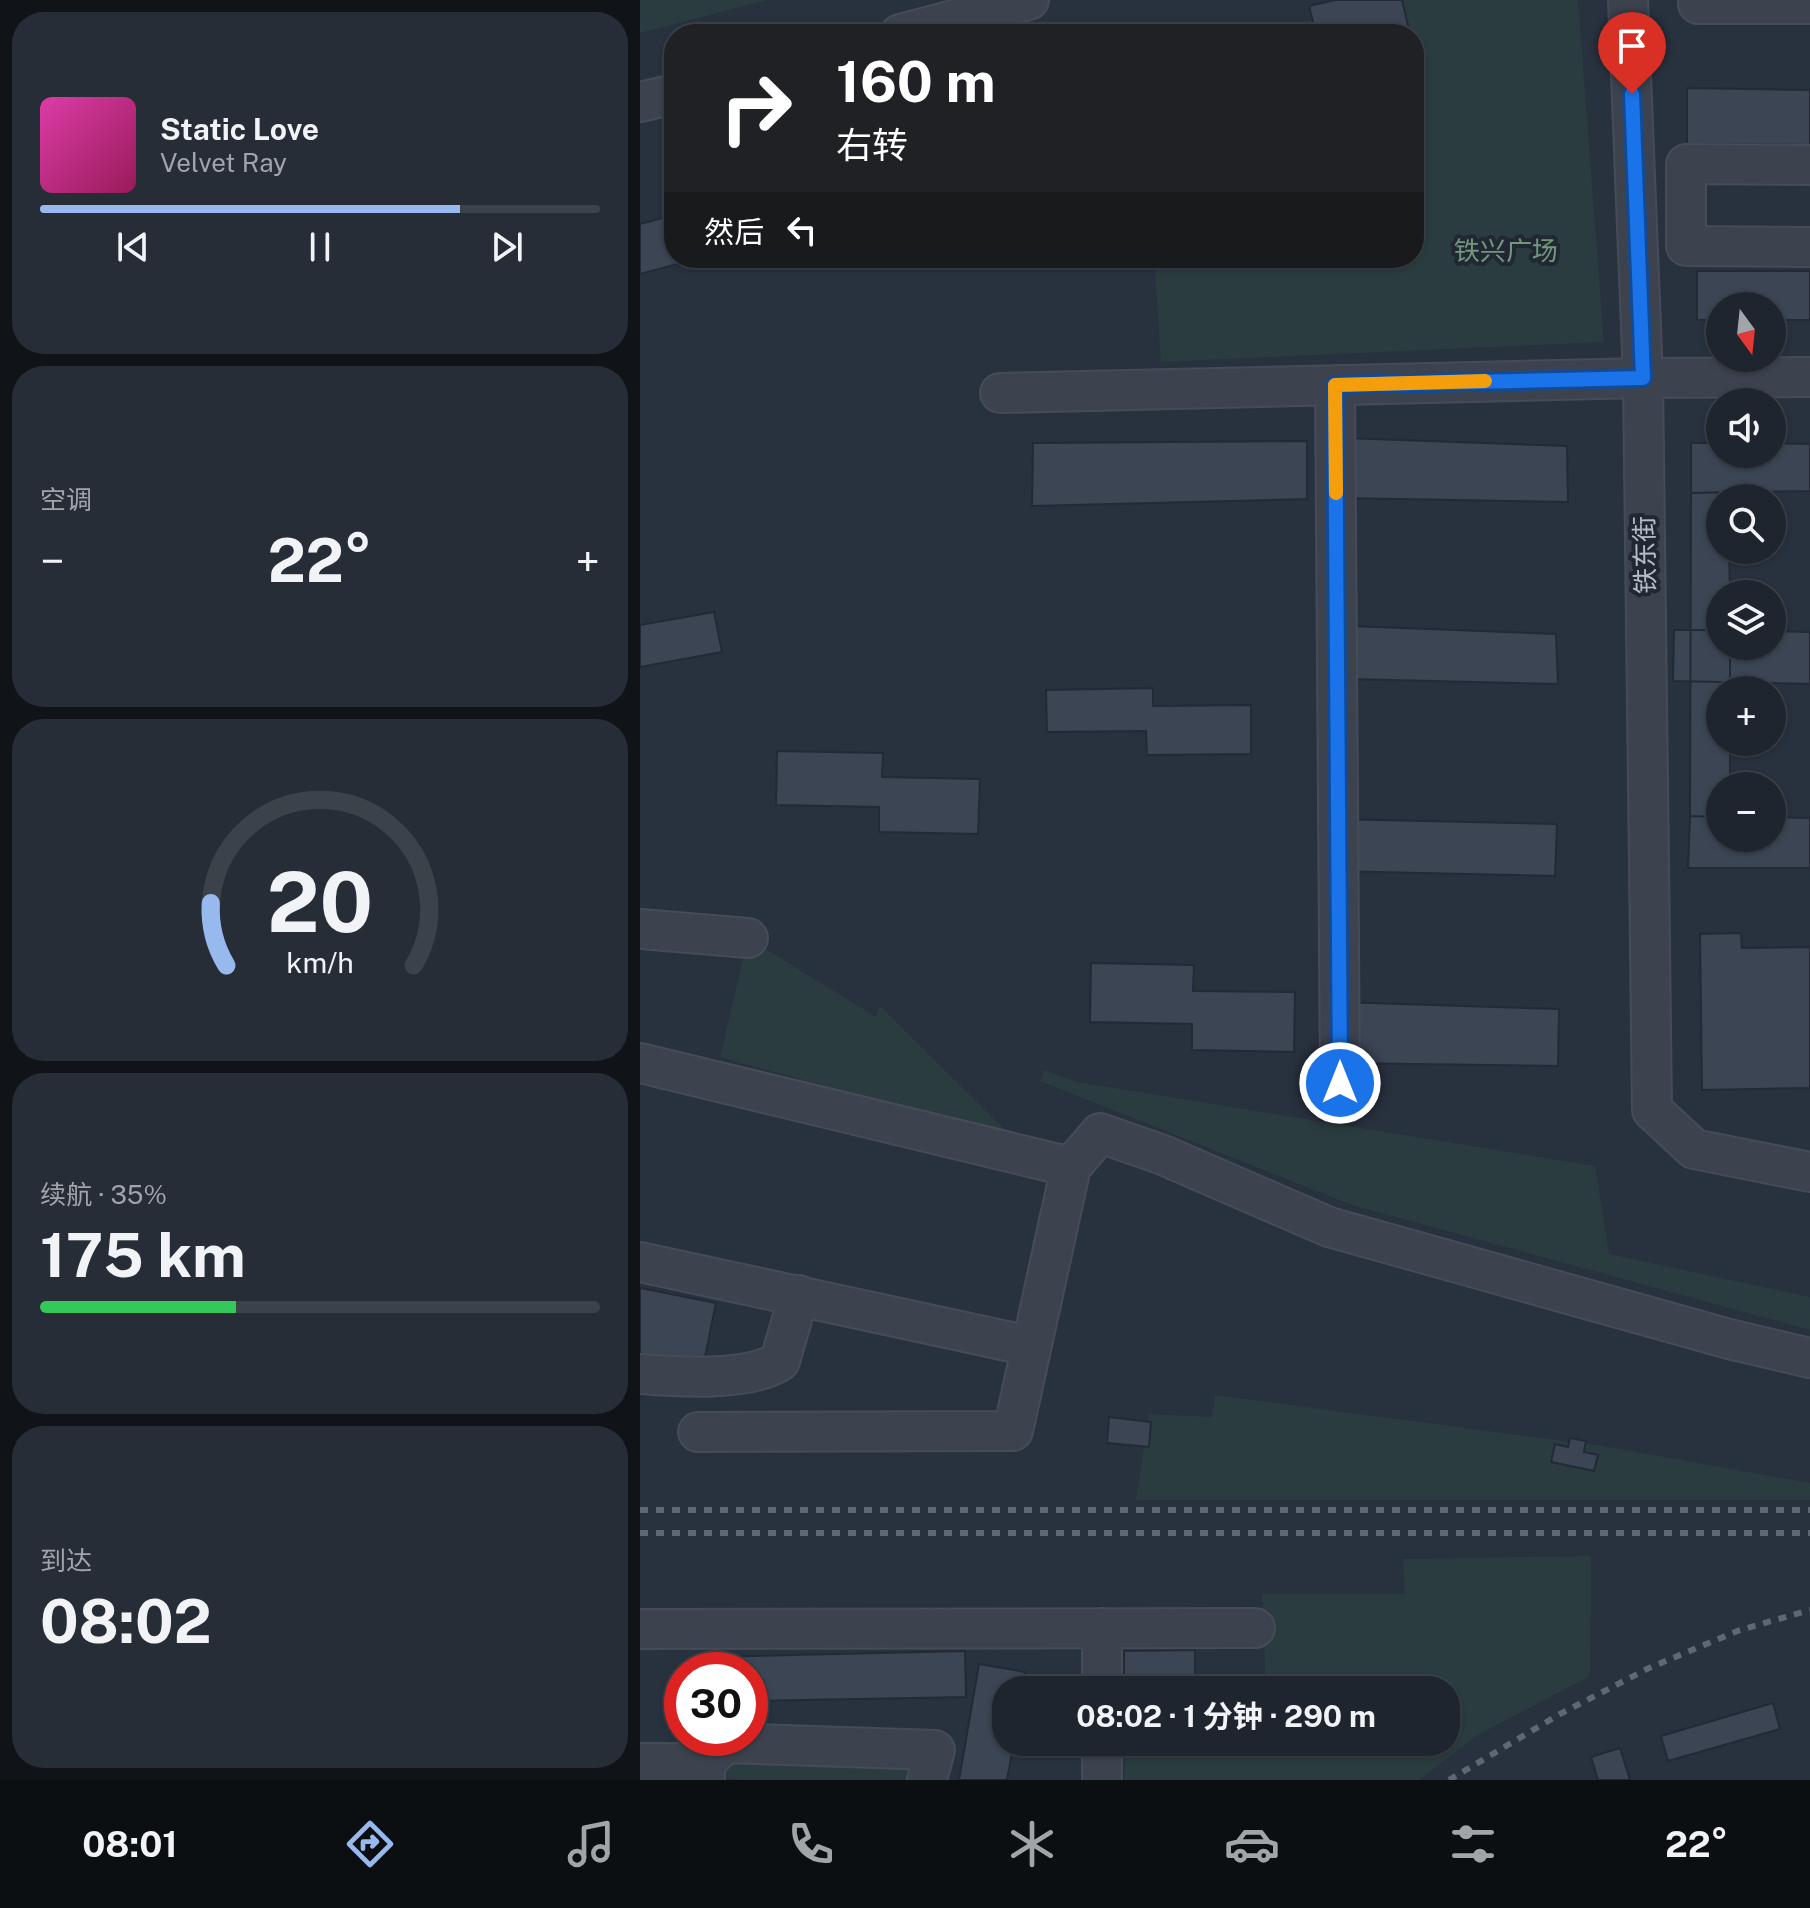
<!DOCTYPE html>
<html lang="zh">
<head>
<meta charset="utf-8">
<style>
	body { margin:0; font-family:"Public Sans","Noto Sans SC",sans-serif; background:#262d36; color:#f1f3f6; height:100vh; display:flex; flex-direction:column; font-size:30px; white-space:nowrap }
	* { box-sizing:border-box; margin:0 }
	p { font-size:26px; color:#a1a5aa }
	.icon { flex:none; width:44px; height:44px; fill:none; stroke:currentColor; stroke-width:2; stroke-linecap:round; stroke-linejoin:round }
	.map { position:relative; flex:1; overflow:hidden }
	.details { display:flex; flex-direction:column; gap:12px; padding:12px; background:#101419; width:640px }
	.details>* { flex:none }
	.top-card { position:absolute; left:24px; top:24px; width:760px; height:244px; border-radius:32px; box-shadow:0 2px 6px #0004,0 0 0 2px #3c424a; background:#202124; color:#fff; overflow:hidden }
	.needle { width:52px; rotate:165deg }
	.controls { position:absolute; left:1066px; top:292px; display:grid; gap:16px }
	.controls a { display:grid; place-items:center; width:80px; height:80px; border-radius:50%; background:#1e252e; box-shadow:0 2px 6px #0004,0 0 0 2px #3c424a; font-size:40px }
	.speed { position:absolute; left:24px; top:1652px; display:flex; gap:16px; font-size:40px; font-weight:700; text-align:center }
	.speed>* { display:grid; place-content:center; width:104px; height:104px; border-radius:50%; background:#1e252e; box-shadow:0 2px 6px #0004,0 0 0 2px #3c424a; line-height:1 }
	.speed .limit { border:12px solid #d22; background:#fff; color:#111 }
	.pin { position:absolute; display:grid; place-items:center; width:68px; height:68px; color:#fff; margin:-82px -34px; border-radius:50% 50% 50% 0; rotate:-45deg; box-shadow:0 0 8px #0007 }
	.pin .icon { rotate:45deg }
	.me { position:absolute; width:88px; margin:-44px; rotate:0deg; stroke-linejoin:round; filter:drop-shadow(0 0 6px #0008) }
	.turn { display:flex; align-items:center; gap:28px; height:168px; padding:0 40px; font-size:36px }
	.turn .icon { width:104px; height:104px; stroke-width:2.5 }
	.turn b { display:block; font-size:56px; line-height:68px }
	.then { display:flex; align-items:center; height:76px; padding:0 40px; background:#0003; gap:16px; font-size:30px }
	.big { font-size:60px; font-weight:700; line-height:1.1 }
	.details .card { flex:1; display:flex; flex-direction:column; justify-content:center; gap:12px; min-width:0; padding:0 28px; border-radius:32px; background:#262d36 }
	.details .dial { align-items:center; gap:0 }
	.dial svg { height:208px; overflow:visible; fill:none; stroke:#3c424a; stroke-width:7; stroke-linecap:round; text-anchor:middle }
	.dial text { fill:#f1f3f6; stroke:none }
	.song { display:flex; align-items:center; gap:24px }
	.cover { width:96px; height:96px; border-radius:12px; background:linear-gradient(135deg,hsl(320 70% 55%),hsl(330 70% 35%)) }
	.played { height:8px; border-radius:4px; background:linear-gradient(90deg,#98b9ee 75%,#3c424a 75%) }
	.keys { display:flex; justify-content:space-around; direction:ltr }
	.heat { display:flex; justify-content:space-between; align-items:center; font-size:44px; direction:ltr }
	.charge { height:12px; border-radius:6px; background:linear-gradient(90deg,#34c759 35%,#3c424a 0) }
	.trip { position:absolute; left:352px; top:1676px; width:468px; height:80px; border-radius:32px; background:#1e252e; box-shadow:0 2px 6px #0004,0 0 0 2px #3c424a; font-weight:700; line-height:80px; text-align:center }
	.dock { display:flex; height:128px; justify-content:space-around; align-items:center; background:#0c0f12; color:#a1a5aa }
	.dock .icon { width:56px; height:56px }
	.dock .selected { color:#98b9ee }
	.dock b { font-size:36px; color:#f1f3f6 }
	main { display:flex; flex:1; min-height:0 }
	.map>svg:first-child { display:block }
	.green { fill:#2a3c3f }
	.building { fill:#3b4554; stroke:#232a35; stroke-width:2 }
	.lines { fill:none; stroke-linecap:round; stroke-linejoin:round }
	.minor-casing { stroke:#454c57; stroke-width:42 }
	.minor { stroke:#3c434e; stroke-width:38 }
	.rail { stroke:#5e6774; stroke-width:6; stroke-dasharray:8 8; stroke-linecap:butt }
	.route-casing { stroke:#114b97; stroke-width:20 }
	.route { stroke:#1a73e8; stroke-width:14 }
	.slow { stroke:#f59e0b; stroke-width:14 }
	.labels { text-anchor:middle; stroke-width:8; stroke-linejoin:round; paint-order:stroke }
	.park-label { font-size:26px; fill:#72977b; stroke:#212833 }
	.street-label { font-size:26px; fill:#b8bec9; stroke:#212833 }
</style>
</head>
<body>
<main>
<section class="details">
<div class="card">
<div class="song"><i class="cover"></i><div><b>Static Love</b><p>Velvet Ray</p></div></div>
<div class="played"></div>
<div class="keys"><svg class="icon" aria-label="previous" viewBox="0 0 24 24"><path d="M18 5L8 12l10 7zM5 5v14"/></svg><svg class="icon" aria-label="pause" viewBox="0 0 24 24"><path d="M8 5v14M16 5v14"/></svg><svg class="icon" aria-label="next" viewBox="0 0 24 24"><path d="M6 5l10 7-10 7zM19 5v14"/></svg></div>
</div>
<div class="card"><p>空调</p>
<div class="heat"><a>−</a><b class="big">22°</b><a>+</a></div>
</div>
<div class="card dial"><svg viewBox="0 0 100 80">
<path d="M14 69A42 42 0 1 1 86 69"/>
<path d="M14 69A42 42 0 0 1 8 45" stroke="#98b9ee"/>
<text x="50" y="56" font-size="32" font-weight="700">20</text>
<text x="50" y="72" font-size="11">km/h</text>
</svg></div>
<div class="card"><p>续航 · 35%</p><b class="big">175 km</b><div class="charge"></div></div>
<div class="card"><p>到达</p><b class="big">08:02</b></div>
</section>
<div class="map">
<svg width="1170" height="1780" viewBox="0 0 1170 1780">
	<rect width="100%" height="100%" fill="#28313e"/>
	<!-- green -->
	<path class="green" d="M0 0H127L0 33Z
		M764 0H938L964 342 521 362 514 258H774V34H605Z
		M108 938 236 1017 240 1006 373 1138 80 1057Z
		M404 1070 437 1082 955 1166 969 1254 1170 1297V1330L712 1205 400 1081Z
		M575 1395 963 1446 1170 1483V1500H496L509 1414 572 1417Z
		M951 1556 950 1676 838 1735 779 1780H484L485 1757 628 1752V1742H806V1690H626L622 1594H765L763 1559Z
		M89 1754 279 1760 274 1780H103L74 1777Z"/>
	<!-- building -->
	<path class="building" d="M695 0H762L770 34H676L669 6Z
		M774 53 784 94 774 96Z
		M1047 88 1170 90V145L1047 144Z
		M34 215V258H60L0 274V224Z
		M1057 271H1170V320H1132V306H1080V320H1057Z
		M704 438 927 446 928 502 701 498Z
		M667 441V499L392 506 393 443Z
		M1051 443H1080V454H1132V443L1170 444V491L1051 493Z
		M1089 492V498H1080V550H1089L1090 594H1080V646H1090V690H1080V742H1090V786H1080V817L1050 816 1051 493Z
		M74 612 82 652 0 667V625Z
		M711 626 916 634 918 684 709 679Z
		M1034 630H1080V646H1132V631L1170 632V684L1033 681Z
		M513 688V706L611 705V754L507 755 506 731 407 732 406 690Z
		M137 751 243 753 242 777 340 779 338 834 239 832V807L136 805Z
		M1050 816 1080 817V838H1132V817L1170 818V868H1048Z
		M692 819 917 824 915 876 689 871Z
		M1101 933 1102 948 1170 947V1088L1062 1090 1060 934Z
		M451 963 554 965 553 991 655 992 654 1052 552 1050V1024L450 1022Z
		M699 1002 919 1009 918 1066 696 1063Z
		M0 1288 76 1303 63 1367 0 1355Z
		M469 1417 511 1422 509 1447 467 1443Z
		M930 1438 946 1441 944 1452 958 1455 954 1471 911 1462 915 1444 928 1447Z
		M555 1650V1690H484V1651Z
		M325 1651 326 1697 110 1701V1670H74L73 1657Z
		M339 1664 385 1672 382 1690H366V1742H374L367 1780H319Z
		M1133 1703 1140 1729 1028 1761 1021 1736Z
		M980 1748 990 1780H958L951 1757Z"/>
	<g class="lines">
		<defs>
			<path id="minor" d="M988 0 1003 378 1012 1110 1054 1149 1170 1172
				M1058 4H1170
				M260 34 389 0
				M0 102 34 94
				M1170 165 1046 164V246L1170 247
				M695 385 700 1083
				M360 393 1003 378 1170 377
				M0 929 108 938
				M0 1063 431 1167 460 1133 523 1155 689 1227 1089 1339 1170 1358
				M0 1262 390 1346
				M0 1374C37 1377 109 1382 140 1361L159 1295
				M58 1432 373 1431 431 1167
				M0 1629 615 1628
				M462 1690V1628
				M0 1763H65
				M65 1780V1763L85 1743 295 1750 287 1780
				M462 1780V1742"/>
		</defs>
		<!-- minor casing -->
		<use href="#minor" class="minor-casing"/>
		<!-- minor -->
		<use href="#minor" class="minor"/>
		<!-- rail -->
		<path class="rail" d="M0 1510H1170
			M0 1533H1170
			M809 1780 920 1714 1009 1668 1100 1630 1170 1610"/>
	</g>
	<g class="lines">
		<defs>
			<path id="route" d="M700 1083 695 385 1003 378 992 94"/>
		</defs>
		<!-- route casing -->
		<use href="#route" class="route-casing"/>
		<!-- route -->
		<use href="#route" class="route"/>
		<!-- slow -->
		<path class="slow" d="M696 493 695 385 845 381"/>
	</g>
	<g class="labels">
		<!-- park labels -->
		<g class="park-label">
			<text x="866" y="260">铁兴广场</text>
		</g>
		<!-- street labels -->
		<g class="street-label">
			<text transform="translate(1005 555) rotate(-91)" y="9">铁东街</text>
		</g>
	</g>
</svg>
<div class="controls">
<a><svg class="needle" viewBox="-14 -14 28 28"><path d="M0-13l5 13h-10z" fill="#e53935"/><path d="M0 13l5-13h-10z" fill="#a1a5aa"/></svg></a>
<a><svg class="icon" aria-label="sound" viewBox="0 0 24 24"><path d="M4 9h4l5-4v14l-5-4H4zM17 9q2 3 0 6"/></svg></a>
<a><svg class="icon" aria-label="search" viewBox="0 0 24 24"><circle cx="10" cy="10" r="6"/><path d="M15 15l6 6"/></svg></a>
<a><svg class="icon" aria-label="layers" viewBox="0 0 24 24"><path d="M12 4l9 5-9 5-9-5zM3 14l9 5 9-5"/></svg></a>
<a>+</a>
<a>−</a>
</div>
<div class="speed"><div class="limit">30</div></div>
<div class="pin" style="left:992px;top:94px;background:#d93025"><svg class="icon" aria-label="arrive" viewBox="0 0 24 24"><path d="M6 21V4h12l-3 4 3 4H6"/></svg></div>
<svg class="me" style="left:700px;top:1083px" viewBox="-20 -20 40 40"><circle r="17" fill="#1a73e8" stroke="#fff" stroke-width="3"/><path d="M0-11L8 9 0 5-8 9z" fill="#fff"/></svg>
<div class="trip">08:02 · 1 分钟 · 290 m</div>
<div class="top-card">
<div class="turn"><svg class="icon" aria-label="right" viewBox="0 0 24 24"><path d="M7 20v-9h11M14 6l5 5-5 5"/></svg><div><b>160 m</b>右转</div></div>
<div class="then">然后<svg class="icon" aria-label="left" viewBox="0 0 24 24"><path d="M17 20v-9H6M10 6l-5 5 5 5"/></svg></div>
</div>
</div>
</main>
<nav class="dock">
<b>08:01</b>
<svg class="icon selected" aria-label="directions" viewBox="0 0 24 24"><path d="M12 3l9 9-9 9-9-9zM9 14v-3h6M13 9l2 2-2 2"/></svg>
<svg class="icon" aria-label="music" viewBox="0 0 24 24"><path d="M9 18V5l10-2v13"/><circle cx="6" cy="18" r="3"/><circle cx="16" cy="16" r="3"/></svg>
<svg class="icon" aria-label="phone" viewBox="0 0 24 24"><path d="M5 4h4l2 5-3 2q2 4 5 5l2-3 5 2v4C11 20 4 13 5 4z"/></svg>
<svg class="icon" aria-label="climate" viewBox="0 0 24 24"><path d="M12 3v18M4 7l16 10M4 17L20 7"/></svg>
<svg class="icon" aria-label="car" viewBox="0 0 24 24"><path d="M5 17H2v-5l4-1 3-4h7l3 4 3 1v5h-3M9 17h6M6 11h13"/><circle cx="7" cy="17" r="2"/><circle cx="17" cy="17" r="2"/></svg>
<svg class="icon" aria-label="filters" viewBox="0 0 24 24"><path d="M4 7h16M4 17h16"/><circle cx="9" cy="7" r="2"/><circle cx="15" cy="17" r="2"/></svg>
<b>22°</b>
</nav>
</body>
</html>
